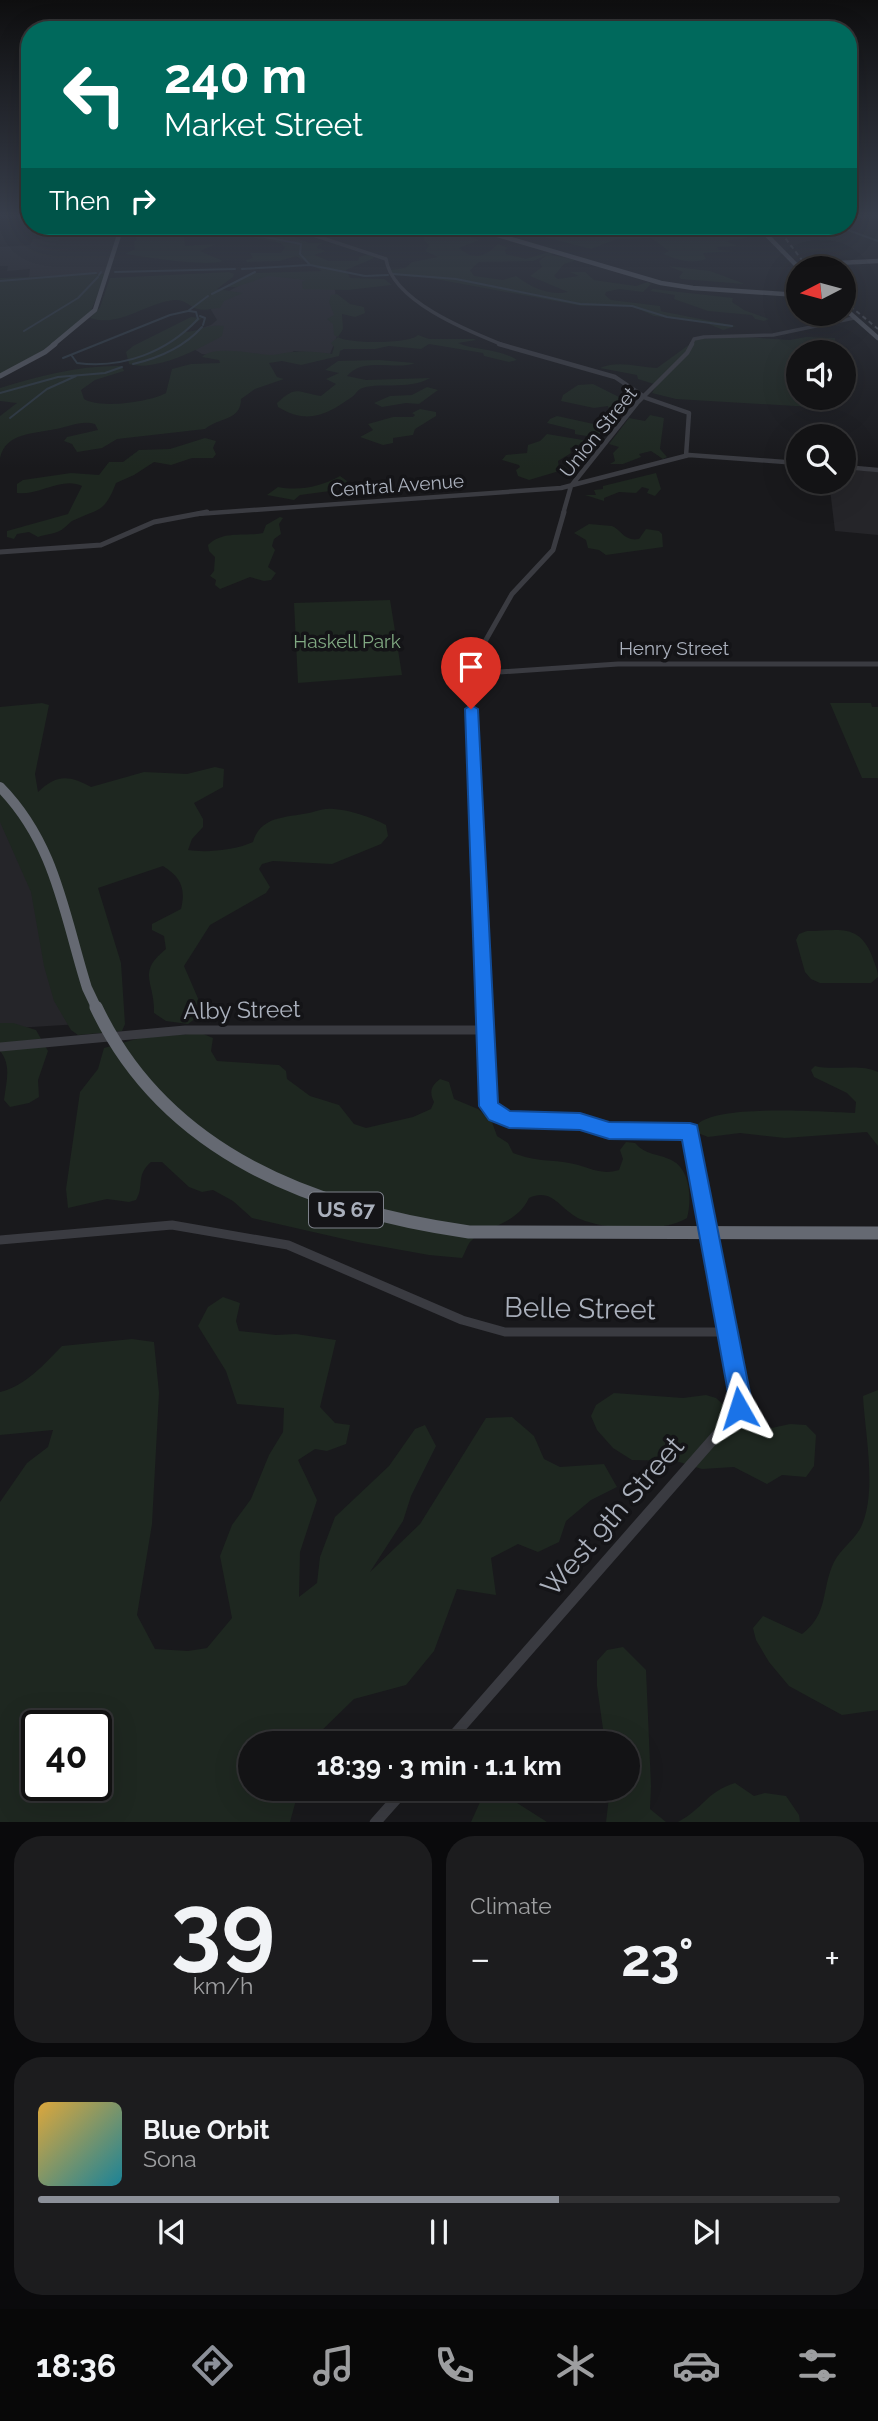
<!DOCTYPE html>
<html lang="en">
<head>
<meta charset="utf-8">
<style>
	body { margin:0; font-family:Raleway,sans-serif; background:#1c1c1e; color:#f1f3f6; height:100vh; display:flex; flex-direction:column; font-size:26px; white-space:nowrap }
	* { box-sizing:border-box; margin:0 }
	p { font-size:23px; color:#9d9ea0 }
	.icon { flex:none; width:38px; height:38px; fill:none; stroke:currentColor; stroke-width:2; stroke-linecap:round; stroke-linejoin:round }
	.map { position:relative; height:1822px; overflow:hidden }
	.details { display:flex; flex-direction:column; gap:14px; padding:14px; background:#0a0a0c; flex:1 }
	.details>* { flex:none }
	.guide { position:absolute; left:21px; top:21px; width:836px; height:214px; border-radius:28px; box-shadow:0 7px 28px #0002,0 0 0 2px #323234; background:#00695c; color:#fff; overflow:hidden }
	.needle { width:46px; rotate:264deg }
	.fabs { position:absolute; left:786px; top:256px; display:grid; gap:14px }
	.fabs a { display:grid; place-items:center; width:70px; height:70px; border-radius:50%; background:#131315; box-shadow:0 7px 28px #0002,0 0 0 2px #323234; font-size:35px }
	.speed { position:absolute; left:21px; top:1710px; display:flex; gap:14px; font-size:35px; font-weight:700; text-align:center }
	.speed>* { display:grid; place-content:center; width:91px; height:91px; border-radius:50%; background:#131315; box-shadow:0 7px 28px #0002,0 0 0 2px #323234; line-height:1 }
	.speed .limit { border:4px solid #111; border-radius:10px; background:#fff; color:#111 }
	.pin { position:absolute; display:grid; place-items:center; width:60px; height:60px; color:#fff; margin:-72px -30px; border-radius:50% 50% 50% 0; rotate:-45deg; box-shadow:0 0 7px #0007 }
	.pin .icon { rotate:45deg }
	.me { position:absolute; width:77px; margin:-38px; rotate:354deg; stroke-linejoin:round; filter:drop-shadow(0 0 5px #0008) }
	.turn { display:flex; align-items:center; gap:24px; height:147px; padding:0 28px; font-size:32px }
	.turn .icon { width:91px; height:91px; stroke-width:2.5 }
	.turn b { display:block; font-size:49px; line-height:60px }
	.then { display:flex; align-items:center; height:66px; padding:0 28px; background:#0003; gap:14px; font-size:26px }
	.big { font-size:52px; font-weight:700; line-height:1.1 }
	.details .widget { flex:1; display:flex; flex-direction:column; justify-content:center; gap:10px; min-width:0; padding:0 24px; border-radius:28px; background:#1c1c1e }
	.details .dial { align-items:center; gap:0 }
	.dial b { font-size:91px; line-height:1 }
	.song { display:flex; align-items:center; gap:21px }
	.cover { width:84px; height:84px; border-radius:10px; background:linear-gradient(135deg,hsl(40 70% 55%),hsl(190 70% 35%)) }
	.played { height:7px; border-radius:4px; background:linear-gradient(90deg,#8c9099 65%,#323234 65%) }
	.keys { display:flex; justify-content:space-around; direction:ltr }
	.heat { display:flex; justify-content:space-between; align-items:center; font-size:38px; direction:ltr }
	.details .tiles { flex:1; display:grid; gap:14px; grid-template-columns:1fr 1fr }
	.widget:last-child { grid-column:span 2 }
	.trip { position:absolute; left:238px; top:1731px; width:402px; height:70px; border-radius:35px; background:#131315; box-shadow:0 7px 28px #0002,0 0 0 2px #323234; font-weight:700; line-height:70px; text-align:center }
	.tabs { display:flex; height:112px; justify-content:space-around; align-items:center; background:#080808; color:#9d9ea0 }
	.tabs .icon { width:49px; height:49px }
	.tabs .on { color:#8c9099 }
	.tabs b { font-size:32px; color:#f1f3f6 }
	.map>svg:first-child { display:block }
	.built { fill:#252529 }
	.green { fill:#1e2720; fill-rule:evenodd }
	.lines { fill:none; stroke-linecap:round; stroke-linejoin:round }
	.stream { stroke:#2d3841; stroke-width:2 }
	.minor-far5 { stroke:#3a3b41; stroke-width:3.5 }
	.minor-far4 { stroke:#3a3b41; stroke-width:4.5 }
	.minor-far3 { stroke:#3a3b41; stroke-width:5 }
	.minor-far2 { stroke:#3a3b41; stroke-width:7 }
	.minor-far1 { stroke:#3a3b41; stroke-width:9 }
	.minor { stroke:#3a3b41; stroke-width:11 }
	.major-far1 { stroke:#555860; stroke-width:4.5 }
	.major { stroke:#555860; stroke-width:5 }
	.highway-far1 { stroke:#656972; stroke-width:10 }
	.highway { stroke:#656972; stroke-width:13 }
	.rail { stroke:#4c4f56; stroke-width:2; stroke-dasharray:4.5 3.5; stroke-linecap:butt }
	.route { fill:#1a73e8; stroke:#114b97; stroke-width:2 }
	.labels { text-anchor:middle; stroke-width:7; stroke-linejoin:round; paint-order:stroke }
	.far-street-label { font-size:19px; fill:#aab0bc; stroke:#141417 }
	.far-park-label { font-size:19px; fill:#80a982; stroke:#141417 }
	.shield { fill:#141417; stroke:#7d818a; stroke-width:2 }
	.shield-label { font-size:21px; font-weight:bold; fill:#aab0bc }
	.street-label { font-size:23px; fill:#aab0bc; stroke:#141417 }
	.near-street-label { font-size:28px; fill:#aab0bc; stroke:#141417 }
</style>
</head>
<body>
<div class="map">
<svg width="878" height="1823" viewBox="0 0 878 1823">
	<rect width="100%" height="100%" fill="#19191c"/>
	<!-- built -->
	<path class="built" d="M119 229 106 274 29 277 30 269 7 271 8 266H0V247L30 245 33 239 51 238 54 231Z
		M268 274 328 282 335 290 339 331 330 354 294 351 285 356H220L202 354 184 343 199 329 211 325 217 320 210 308 222 295 258 275Z
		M844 469 878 472V535L835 531 829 481H844Z
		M0 812 9 819 80 1024 0 1029Z"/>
	<!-- green -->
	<path class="green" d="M142 226H176L172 230 184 235 185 246 216 244 200 251 223 261C205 267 145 257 125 254L135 249 134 242 137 239 134 236Z
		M240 226 253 227 269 234H288L309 243H323L317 246V248L326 251 314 255 329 261H358L359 257 369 254 374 258 346 270 350 278 384 279 392 285 348 290 303 289 302 282 306 280 268 276 236 287H224L251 273 322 271 296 256 280 261 247 262 246 260 253 258 250 253H281L285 247 280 243 235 234Z
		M523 226H575L605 229 613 226H632L652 227 665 236 752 237 726 241 737 246 717 247 719 250 736 251 703 253 706 259C688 265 677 259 663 254L669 251 651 238 617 239 591 249 525 232 519 229Z
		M451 227 453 231 479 240 459 248C477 263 487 254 498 244L508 248 505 250 506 254 526 259 549 252 553 253 551 255 576 260 564 264 554 276 558 279 579 276 570 272H585L594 280 614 283 636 286 648 282 651 284 643 292 619 289 606 292 605 295 611 300 660 306 661 311 665 312 736 326 723 330 704 322 654 316 630 305 582 306 430 278 393 275 391 270 405 268 412 262 438 257 425 251 429 245 424 240 423 233 438 232V229ZM547 255 539 261 542 267 530 276 568 292C548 296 531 287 516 276L503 280 474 276 470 270 479 262 533 261Z
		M668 266 710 271 745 284 681 279 679 277 683 272Z
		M229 272 234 274 233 277 217 289 243 293 224 301 220 308C214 308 205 311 198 309 189 307 186 299 174 300 146 303 119 328 90 318L100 307 110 278Z
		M106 274 91 311 45 350 0 374V278Z
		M653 289 733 298 732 302 744 310 769 319 764 321 755 319 752 315 708 311 674 299 675 295 650 291Z
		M337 294 350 304 364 307 365 313 355 317 342 314 343 329 338 337 334 335 333 324 327 319 334 315 329 302 331 295Z
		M191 317 202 318 184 332C198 332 210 323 224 326L222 336C199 349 156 372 129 364L126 352 133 346Z
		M418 335 429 339H474L476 340 458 343C476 351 499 348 517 360L509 362 484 356 483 353 429 344 421 349 389 346 375 349H344L340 351 339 356 301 365 282 361 269 363 277 377 284 379 255 389 241 399C241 421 219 417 205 429L117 439 102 448 77 452 72 444 64 441 67 437 98 430 95 424C81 420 69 427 56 429 34 434 6 432 0 458V416L17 403 0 401V388C39 376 80 365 122 366L124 371 95 380 81 390 84 399C100 409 150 402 166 393L172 369 191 364 220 363 219 360 202 357C213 345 254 354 271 355 278 355 286 352 293 352 305 351 320 352 332 354L334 347 331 343 338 337C348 344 411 344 418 335Z
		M745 337 790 340 806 337 835 338V352H798V397H811L812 407 676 399 652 393 657 385 638 379 637 375 600 368C618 360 638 367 657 368L697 339Z
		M379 360 415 363C397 371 363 356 347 376L366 380 430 378C407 391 377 381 360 389 357 391 355 395 352 397 326 415 308 425 278 407L277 403C297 385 296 392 321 396L336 384 326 379 339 373 325 370 338 361Z
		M593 384 629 402 626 410 615 412 609 410 608 406 594 408 561 401 563 395 578 385Z
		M427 387 438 390 419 404 406 403 382 407 374 403 390 396 412 395Z
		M420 409 436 412V416L415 429 413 435 393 438V443L383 445 360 437 373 430 368 424 393 417H413L415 415 412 413Z
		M650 415 664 418 660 449 667 457 663 459 651 451 639 454 641 457 623 464H610L615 461 613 453 619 447 609 444 629 418 645 421Z
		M557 416 603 426 606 430C600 438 584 436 575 434V430L547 423 550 419Z
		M547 434 583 440 584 443 570 448 571 453 558 461 559 469 556 472 529 480 518 476 516 470 520 467 519 465 502 460 506 455 527 453 528 445 540 441Z
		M205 438 216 441 213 448 216 454 213 458H192L171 465 154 462 134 475 116 483C104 514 99 508 72 521 69 523 67 526 64 528 58 534 45 534 38 537L29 532 17 534 14 539 7 537V531L68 514 82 486C63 476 38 496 17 493V484L23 480 71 473 99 475 109 462H123L139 450 170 449Z
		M656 473 661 489 655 496 647 493 649 489 642 487 636 493 619 492 604 498V501L585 495H596L594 490 603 489V486Z
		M340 476 347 481 346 484 330 491 300 495 294 500 267 495 278 487C300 491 320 487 340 476Z
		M280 517 283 518 279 524 281 534 274 539 272 546 275 550 268 567 276 573 271 580 264 581 250 577 220 589 215 585 216 580 210 576 214 571 215 557 209 551 208 545C223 530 245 537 263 533L266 525Z
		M589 524 612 526C621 530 625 542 639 539L646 529 659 531 662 534 663 547 606 555 599 550 588 548 586 540 574 533Z
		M390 600 402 675 298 683 294 603Z
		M42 703 49 705 35 774 38 792C57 774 69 775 91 787L144 772 187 774 215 767 224 769 223 787 194 803 203 819V827L192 839 188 850C207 853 236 850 253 842 261 814 290 818 313 812 320 810 326 808 334 809 350 810 371 817 386 825L388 836 381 844 332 864 273 861 262 864 259 869 270 887 266 893 210 925 184 966 200 1003V1015L188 1024 166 1021 154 1013C155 981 136 973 166 949L164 936 152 930V924L181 909C186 889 181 877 163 866L98 888 121 963 125 1024 122 1031 78 1035 71 1030 54 1001 44 966 31 892 0 822V707Z
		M830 703H871L872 707H878V778H862Z
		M807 931C837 931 859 922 872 956 874 963 878 969 878 977L871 983H820L811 979 805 972 796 940 799 934Z
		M0 1023H13L36 1030 48 1051 38 1080 39 1097 29 1103 10 1107 4 1100C6 1083 12 1065 0 1051Z
		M201 1033 213 1038 211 1051 217 1061 279 1065 286 1071 287 1079 310 1096 339 1105 354 1124 366 1128 413 1117 431 1109 434 1102C429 1092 431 1086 440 1079L449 1082 454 1099 478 1109 492 1122 497 1136 508 1143 513 1153C537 1162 546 1159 569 1163 587 1166 600 1176 619 1170L623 1159 620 1150 626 1142 635 1143C646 1155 655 1153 669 1159 691 1167 692 1200 687 1218 663 1233 605 1230 580 1219 560 1210 553 1187 529 1198 516 1226 485 1225 470 1242 467 1246 465 1253 462 1258L429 1255 357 1242 252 1218 233 1201 213 1190 202 1192 189 1187 162 1162H151C135 1176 145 1185 136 1200L129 1202 107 1199 68 1208 66 1189 80 1092 98 1069 104 1048 140 1038Z
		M815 1066C834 1071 860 1063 878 1072V1146L867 1132 785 1138 740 1133 708 1137 698 1133V1124C719 1104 824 1112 855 1113L856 1102 847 1093 814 1077 811 1070Z
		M223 1297 240 1303 236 1321 239 1331 276 1335 296 1334 336 1340 320 1407 335 1423 350 1425 346 1444 327 1451 315 1449 298 1460 317 1500 300 1552 299 1597 317 1583 320 1557 335 1517 389 1466 415 1429 425 1425 436 1446 411 1496 403 1521 370 1572 420 1524 486 1418 512 1417 534 1436 544 1459 560 1467 604 1464 617 1487 591 1500 566 1521 559 1542 538 1552 518 1544 491 1558 496 1595 457 1589 434 1651 406 1685 354 1699 316 1736 313 1743H250V1788L299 1789 290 1822H0V1502L27 1463 48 1447 53 1430 0 1435V1392C26 1386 44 1364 62 1346L132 1339 154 1342 159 1393 152 1524 137 1615 155 1649 188 1651 207 1648 232 1618 220 1556 232 1525 251 1499 269 1455 283 1432 284 1408 237 1404 226 1371 198 1326 208 1307ZM37 1726H96V1785H37Z
		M878 1390V1710L842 1715 789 1686 769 1662 756 1640 753 1628 763 1616 802 1634C829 1614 821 1589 834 1562 840 1550 853 1541 860 1529 878 1494 865 1435 863 1396Z
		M614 1393 683 1398 706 1395 716 1398 742 1422 767 1429 790 1424 806 1425 816 1435 814 1466 806 1477 782 1475 767 1484 734 1467 702 1469 676 1461 632 1460 613 1448 597 1430 591 1416 596 1405Z
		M623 1647 646 1670 651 1786 650 1809 666 1822H606L610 1789 628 1788V1743H605L597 1686V1661L607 1650Z
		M735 1783 754 1796 765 1793 786 1796 799 1815 800 1822H678C704 1808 706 1792 735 1783Z
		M485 1791 514 1801 547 1822H471Z"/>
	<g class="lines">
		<!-- stream -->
		<path class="stream" d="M837 226 878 241
			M247 230 255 235 301 244 300 254 310 265
			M242 269 310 265 365 276 388 275
			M115 272 235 269
			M393 274 456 279 580 304 632 306 667 317 732 326
			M99 275 101 272
			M0 281 96 273
			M212 294 255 272
			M200 316 205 318 203 325
			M24 331 78 298 98 277
			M72 356 77 363C123 369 167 352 198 319L196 312 189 311
			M63 358 170 315 188 311 208 296
			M133 364C159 358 184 347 202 327
			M0 393 58 377 105 373 122 367
			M10 418 47 389 76 376"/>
		<!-- minor-far5 -->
		<path class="minor-far5" d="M286 226 386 259C392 301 468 331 503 345
			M691 345 694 339 704 337 773 335 854 318"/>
		<!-- minor-far4 -->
		<path class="minor-far4" d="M499 344 615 377 646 398 689 413 686 456
			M844 467 878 470
			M197 514 561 488 689 455 798 463
			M563 514 571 486 637 403 687 353 692 344"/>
		<!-- minor-far3 -->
		<path class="minor-far3" d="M0 552 101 545 154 522 207 512
			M470 674 618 664H878
			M473 731 470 668 512 594 553 550 564 512"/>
		<!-- minor-far2 -->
		<path class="minor-far2" d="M473 729 485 1009"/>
		<!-- minor-far1 -->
		<path class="minor-far1" d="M485 1007 489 1106 496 1114 509 1119 580 1121 609 1131H690L733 1365
			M0 1047 185 1030H485
			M0 1240 172 1225 288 1245 462 1320 505 1332H728"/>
		<!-- minor -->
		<path class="minor" d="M447 1743 737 1412 740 1402 733 1364
			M375 1823 406 1788"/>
		<!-- major-far1 -->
		<path class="major-far1" d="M467 226 661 283 693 288 798 295
			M758 226 799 268
			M796 265 878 261
			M844 308 878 338
			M53 345 95 310 122 226"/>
		<!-- major -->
		<path class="major" d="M0 376 45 352 55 344"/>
		<!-- highway-far1 -->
		<path class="highway-far1" d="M0 787C56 844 64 915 87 988L97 1009"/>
		<!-- highway -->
		<path class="highway" d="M96 1007C166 1155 316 1210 469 1232L878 1233"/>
		<!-- rail -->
		<path class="rail" d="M776 226 808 268
			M844 301 878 329"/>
	</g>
	<!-- sky -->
	<linearGradient id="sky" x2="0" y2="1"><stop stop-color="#0e0e0f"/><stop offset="0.46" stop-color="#383e4b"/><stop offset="1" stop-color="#383e4b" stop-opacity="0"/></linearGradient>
	<rect width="878" height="468" fill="url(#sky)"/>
	<!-- route -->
	<path class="route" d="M471 705 478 709 498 1103 510 1111 580 1113 609 1122 690 1123 697 1125 751 1398 747 1416 739 1420 731 1416 728 1408 729 1398 682 1140 609 1139 580 1130 509 1128 489 1120 479 1106 465 709Z"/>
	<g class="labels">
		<!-- far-street labels -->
		<g class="far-street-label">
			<text transform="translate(598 432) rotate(-51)" y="7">Union Street</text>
			<text transform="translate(397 485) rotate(-4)" y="7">Central Avenue</text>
			<text x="674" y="655">Henry Street</text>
		</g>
		<!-- far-park labels -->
		<g class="far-park-label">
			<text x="347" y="648">Haskell Park</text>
		</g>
		<!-- shield labels -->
		<rect class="shield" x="309" y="1192.5" width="74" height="35" rx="5"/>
		<g class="shield-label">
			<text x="346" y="1217">US 67</text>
		</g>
		<!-- street labels -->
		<g class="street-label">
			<text transform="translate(242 1010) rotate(-1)" y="8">Alby Street</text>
		</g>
		<!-- near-street labels -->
		<g class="near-street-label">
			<text transform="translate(580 1308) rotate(1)" y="10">Belle Street</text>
			<text transform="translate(612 1516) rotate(-49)" y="10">West 9th Street</text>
		</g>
	</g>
</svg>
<div class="fabs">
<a><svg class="needle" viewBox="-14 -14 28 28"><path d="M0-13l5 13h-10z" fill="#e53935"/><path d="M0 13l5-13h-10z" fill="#9d9ea0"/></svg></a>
<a><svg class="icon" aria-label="sound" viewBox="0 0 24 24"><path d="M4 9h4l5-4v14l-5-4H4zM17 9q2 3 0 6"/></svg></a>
<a><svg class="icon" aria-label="search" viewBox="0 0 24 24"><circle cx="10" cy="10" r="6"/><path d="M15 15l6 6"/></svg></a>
</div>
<div class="speed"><div class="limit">40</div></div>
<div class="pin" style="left:471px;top:709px;background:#d93025"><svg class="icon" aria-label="arrive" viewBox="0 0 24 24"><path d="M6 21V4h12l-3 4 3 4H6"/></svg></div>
<svg class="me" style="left:739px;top:1408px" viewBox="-20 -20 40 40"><path d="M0-17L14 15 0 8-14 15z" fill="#1a73e8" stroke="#fff" stroke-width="4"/></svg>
<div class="trip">18:39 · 3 min · 1.1 km</div>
<div class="guide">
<div class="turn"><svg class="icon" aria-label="left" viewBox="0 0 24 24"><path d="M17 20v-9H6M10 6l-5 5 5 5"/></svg><div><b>240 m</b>Market Street</div></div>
<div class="then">Then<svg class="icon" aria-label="right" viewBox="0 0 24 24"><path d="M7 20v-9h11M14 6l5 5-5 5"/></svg></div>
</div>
</div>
<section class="details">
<div class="tiles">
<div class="widget dial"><b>39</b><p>km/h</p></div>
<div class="widget"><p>Climate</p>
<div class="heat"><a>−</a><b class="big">23°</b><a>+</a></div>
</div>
<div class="widget">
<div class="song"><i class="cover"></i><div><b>Blue Orbit</b><p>Sona</p></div></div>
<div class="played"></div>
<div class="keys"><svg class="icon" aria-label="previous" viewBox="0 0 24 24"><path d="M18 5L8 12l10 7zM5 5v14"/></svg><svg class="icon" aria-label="pause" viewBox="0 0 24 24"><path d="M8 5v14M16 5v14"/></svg><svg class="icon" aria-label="next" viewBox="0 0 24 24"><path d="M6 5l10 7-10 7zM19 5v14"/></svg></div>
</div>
</div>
</section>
<nav class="tabs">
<b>18:36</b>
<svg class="icon on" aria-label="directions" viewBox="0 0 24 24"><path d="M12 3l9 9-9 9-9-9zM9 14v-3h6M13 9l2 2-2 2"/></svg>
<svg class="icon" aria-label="music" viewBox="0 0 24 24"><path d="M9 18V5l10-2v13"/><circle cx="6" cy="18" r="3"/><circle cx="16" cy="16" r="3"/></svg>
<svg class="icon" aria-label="phone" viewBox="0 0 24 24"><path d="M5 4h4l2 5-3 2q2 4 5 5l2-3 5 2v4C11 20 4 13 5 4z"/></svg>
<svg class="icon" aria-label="climate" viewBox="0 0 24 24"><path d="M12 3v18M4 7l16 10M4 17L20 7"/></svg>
<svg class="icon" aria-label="car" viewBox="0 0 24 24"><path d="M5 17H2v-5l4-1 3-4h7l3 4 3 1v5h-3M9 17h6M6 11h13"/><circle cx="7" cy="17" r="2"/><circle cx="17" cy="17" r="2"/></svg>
<svg class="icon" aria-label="filters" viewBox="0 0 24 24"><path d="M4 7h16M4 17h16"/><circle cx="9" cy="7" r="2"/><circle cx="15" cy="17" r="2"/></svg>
</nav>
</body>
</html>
